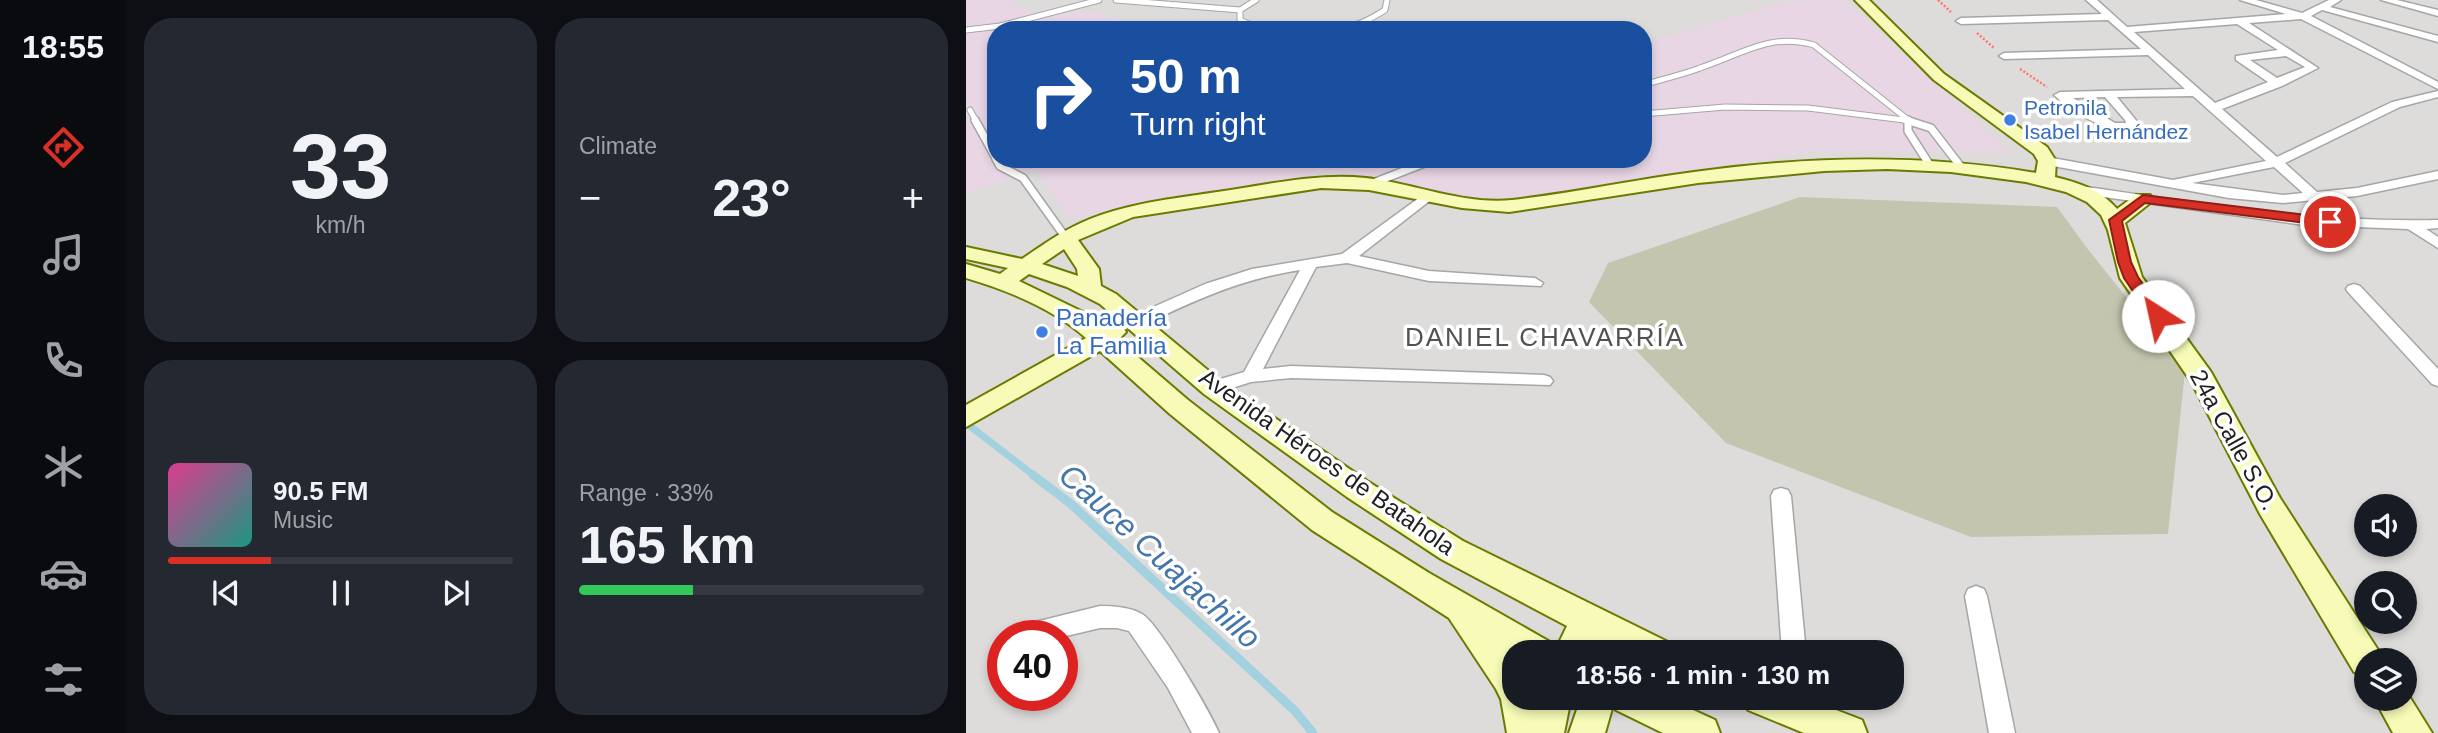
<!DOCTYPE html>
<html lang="en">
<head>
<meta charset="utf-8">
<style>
	body { margin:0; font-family:Helvetica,sans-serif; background:#242831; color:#f1f3f6; height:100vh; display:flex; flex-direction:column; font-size:26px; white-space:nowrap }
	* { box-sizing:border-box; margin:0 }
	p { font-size:23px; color:#9ea1a6 }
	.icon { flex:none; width:38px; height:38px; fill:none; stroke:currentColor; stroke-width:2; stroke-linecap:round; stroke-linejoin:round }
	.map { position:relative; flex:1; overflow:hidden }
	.drawer { display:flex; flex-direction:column; gap:18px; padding:18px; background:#0d0f14; width:840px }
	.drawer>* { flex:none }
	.top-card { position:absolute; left:21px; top:21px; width:665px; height:147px; border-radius:28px; box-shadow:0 4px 10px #0003; background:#1a4fa0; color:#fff; overflow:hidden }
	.fabs { position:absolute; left:1388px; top:494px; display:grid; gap:14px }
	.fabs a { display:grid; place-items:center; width:63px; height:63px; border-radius:50%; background:#171b24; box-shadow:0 4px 10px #0003; font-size:35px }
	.speed { position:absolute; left:21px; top:620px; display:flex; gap:14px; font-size:35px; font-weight:700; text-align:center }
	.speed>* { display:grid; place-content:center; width:91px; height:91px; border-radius:50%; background:#171b24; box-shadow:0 4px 10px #0003; line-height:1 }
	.speed .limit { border:10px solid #d22; background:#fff; color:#111 }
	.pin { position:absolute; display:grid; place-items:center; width:60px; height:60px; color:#fff; margin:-30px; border:4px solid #fff; border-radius:50%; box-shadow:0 2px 7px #0007 }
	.me { position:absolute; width:77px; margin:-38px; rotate:325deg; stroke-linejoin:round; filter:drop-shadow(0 0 5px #0008) }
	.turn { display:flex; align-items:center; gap:24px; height:147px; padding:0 28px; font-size:32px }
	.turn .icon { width:91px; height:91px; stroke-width:2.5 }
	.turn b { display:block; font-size:49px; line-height:60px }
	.big { font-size:52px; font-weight:600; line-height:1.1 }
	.drawer .tile { flex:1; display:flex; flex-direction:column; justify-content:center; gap:10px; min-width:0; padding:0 24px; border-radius:28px; background:#242831 }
	.drawer .dial { align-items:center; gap:0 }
	.dial b { font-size:91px; line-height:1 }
	.song { display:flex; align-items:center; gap:21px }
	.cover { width:84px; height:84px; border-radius:10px; background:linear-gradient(135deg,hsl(330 70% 55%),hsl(170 70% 35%)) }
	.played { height:7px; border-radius:4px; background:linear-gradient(90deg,#d93025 30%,#363941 30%) }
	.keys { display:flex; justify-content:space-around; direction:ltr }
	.heat { display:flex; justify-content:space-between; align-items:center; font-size:38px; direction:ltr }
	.charge { height:10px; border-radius:5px; background:linear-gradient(90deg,#34c759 33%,#363941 0) }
	.drawer .tiles { flex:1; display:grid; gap:18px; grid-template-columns:repeat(2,1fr) }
	.trip { position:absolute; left:536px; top:640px; width:402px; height:70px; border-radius:28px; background:#171b24; box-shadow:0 4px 10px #0003; font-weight:600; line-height:70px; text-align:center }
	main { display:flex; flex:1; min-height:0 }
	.menu { display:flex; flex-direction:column; width:126px; justify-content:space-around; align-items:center; background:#090b0e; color:#9ea1a6 }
	.menu .icon { width:49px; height:49px }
	.menu .selected { color:#d93025 }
	.menu b { font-size:32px; color:#f1f3f6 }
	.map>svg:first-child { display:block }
	.residential { fill:#dddcdb; fill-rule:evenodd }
	.industrial { fill:#e9d6e5 }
	.construction { fill:#c4c5af }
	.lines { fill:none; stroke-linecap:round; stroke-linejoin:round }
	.stream-far1 { stroke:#a3d1df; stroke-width:7 }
	.stream { stroke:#a3d1df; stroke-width:9 }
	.lane-far1-casing { stroke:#a6a6a6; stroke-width:7 }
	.lane-casing { stroke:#a6a6a6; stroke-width:10 }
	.street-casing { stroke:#a6a6a6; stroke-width:3 }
	.secondary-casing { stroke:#6b7a01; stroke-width:4 }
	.path { stroke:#fe7967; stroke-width:2.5; stroke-dasharray:2 2; stroke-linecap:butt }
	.lane-far1 { stroke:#fff; stroke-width:5 }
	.lane { stroke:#fff; stroke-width:7 }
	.street { fill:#fff; fill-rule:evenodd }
	.secondary { fill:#f7fbb7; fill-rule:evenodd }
	.route { fill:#d93025; stroke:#8d1f18; stroke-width:2 }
	.shop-dot { fill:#3f7fe0; stroke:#fff; stroke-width:2.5 }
	.labels { text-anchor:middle; stroke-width:7; stroke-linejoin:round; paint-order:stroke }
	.far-shop-label { font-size:21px; fill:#366cbe; stroke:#fff; text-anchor:start }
	.shop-label { font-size:24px; fill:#366cbe; stroke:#fff; text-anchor:start }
	.street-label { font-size:24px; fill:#1f1f1f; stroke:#fff }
	.neighbourhood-label { font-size:26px; letter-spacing:2px; fill:#525252; stroke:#fff }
	.near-water-label { font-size:32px; font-style:italic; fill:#4576aa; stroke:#fff }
</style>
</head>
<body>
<main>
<nav class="menu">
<b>18:55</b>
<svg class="icon selected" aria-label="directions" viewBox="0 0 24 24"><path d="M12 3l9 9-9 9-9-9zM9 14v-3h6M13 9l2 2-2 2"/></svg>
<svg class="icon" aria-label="music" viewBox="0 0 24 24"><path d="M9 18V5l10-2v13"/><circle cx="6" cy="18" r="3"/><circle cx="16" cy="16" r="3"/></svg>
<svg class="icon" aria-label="phone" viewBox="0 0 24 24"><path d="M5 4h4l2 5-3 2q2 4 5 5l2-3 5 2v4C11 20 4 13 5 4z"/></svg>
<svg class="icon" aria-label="climate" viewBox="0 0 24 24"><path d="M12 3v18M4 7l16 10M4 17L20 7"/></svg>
<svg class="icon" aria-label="car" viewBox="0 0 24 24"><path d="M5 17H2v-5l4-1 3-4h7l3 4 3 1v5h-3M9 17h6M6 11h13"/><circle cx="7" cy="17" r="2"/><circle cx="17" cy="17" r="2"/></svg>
<svg class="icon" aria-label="filters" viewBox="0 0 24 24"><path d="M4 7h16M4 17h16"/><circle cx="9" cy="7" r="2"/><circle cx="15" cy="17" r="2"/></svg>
</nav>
<section class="drawer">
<div class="tiles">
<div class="tile dial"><b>33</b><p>km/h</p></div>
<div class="tile"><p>Climate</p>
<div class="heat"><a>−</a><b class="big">23°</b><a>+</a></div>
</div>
<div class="tile">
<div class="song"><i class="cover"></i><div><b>90.5 FM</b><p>Music</p></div></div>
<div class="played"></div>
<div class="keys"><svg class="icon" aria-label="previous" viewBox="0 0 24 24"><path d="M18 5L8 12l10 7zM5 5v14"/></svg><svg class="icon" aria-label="pause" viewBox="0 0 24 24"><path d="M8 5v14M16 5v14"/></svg><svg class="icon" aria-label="next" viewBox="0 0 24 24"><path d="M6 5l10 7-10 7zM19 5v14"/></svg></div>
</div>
<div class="tile"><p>Range · 33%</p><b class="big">165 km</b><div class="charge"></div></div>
</div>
</section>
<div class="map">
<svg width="1472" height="733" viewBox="0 0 1472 733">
	<rect width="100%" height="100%" fill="#f0ece4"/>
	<!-- residential -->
	<path class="residential" d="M0 0H1472V733H0ZM30 30H677V159H30ZM1400 506H1438V544H1400ZM1400 583H1438V621H1400ZM37 635H96V695H37ZM548 653H926V698H548ZM1400 660H1438V698H1400Z"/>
	<!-- industrial -->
	<path class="industrial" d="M0 0H43L66 14 127 12 188 30H30V159H677V44L816 2 859 0H879L1045 153 850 151 530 204 362 172 103 219 70 170 0 193Z"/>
	<!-- construction -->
	<path class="construction" d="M834 197 1091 207 1121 248 1219 371 1202 534 1005 537 760 443 623 302 642 263Z"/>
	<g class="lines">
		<!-- stream-far1 -->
		<path class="stream-far1" d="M0 423 70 477"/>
		<!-- stream -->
		<path class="stream" d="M67 475 105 504 329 711 347 733"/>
		<defs>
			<path id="lane-far1" d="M150 0 274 10
				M274 10V20C298 34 362 32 389 25 400 22 409 16 419 10L421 0
				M274 10 290 0
				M0 30 34 26 133 0
				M677 85C696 79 716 75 734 68 774 55 805 32 848 45L941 119
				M4 110 10 121
				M677 114 759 107 842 108 946 121"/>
			<path id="lane" d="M9 120 30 158
				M940 120 965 128 995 167
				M942 120V131L963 164
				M30 159 34 166 57 178 100 238
				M407 183 469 159"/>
			<path id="street" d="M1120 0H1131L1161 27 1320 14 1274 0H1290L1336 13 1363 0H1375L1364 7 1472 36V42L1356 10 1345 16 1472 82V89L1335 19 1283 23 1352 68 1316 86 1256 109 1311 157 1426 102 1472 91V97L1434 107 1319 163 1351 192 1391 188 1472 171V179L1391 196 1317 203 1263 198 1076 164 1075 161 1081 157 1207 180 1300 161 1227 96 1151 97 1173 124C1154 144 1104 110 1088 95L1094 92 1219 89 1182 55 1038 59 1033 56 1038 53 1175 49 1142 20 995 24 990 21 995 18 1136 14ZM1271 24 1312 50 1270 56V60L1302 82 1249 103 1168 32ZM1320 56 1339 67 1311 78 1284 60ZM1139 97 1159 120 1160 123H1149L1107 98ZM1308 167 1337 193 1317 195 1226 183Z
				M1415 0H1431L1472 10V16Z
				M1114 186C1233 203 1351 223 1472 220V228L1460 229 1472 237V248L1442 229 1338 225 1109 193V187Z
				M461 192 468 196 466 199 393 256 463 271 569 278 577 283 575 286 463 281 381 263 350 267 297 369 325 366 578 375 584 377 587 381 584 385 325 378 285 382 247 394 241 393 238 388 241 383 278 372 334 270C275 279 230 300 177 325L171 326 163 321 165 317 239 284 286 269 376 254Z
				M1388 284 1394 286 1472 369V386L1466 384 1382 292 1380 289 1382 286Z
				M815 488 822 490 825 496 840 653H816L805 496 808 490Z
				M1010 586 1018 589 1021 596 1049 733H1023L999 596 1002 589Z
				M134 606C148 606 164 607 176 614 193 624 244 712 253 733H226L202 688 163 631 151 628H134L96 637 49 635 53 627 61 624Z"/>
			<path id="secondary" d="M889 0H903L978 74 1081 147 1090 161 1089 177C1113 183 1135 190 1151 209L1170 195H1184L1187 199 1184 203 1159 223 1176 277 1245 372 1314 498 1412 650 1416 660H1400V677L1388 672 1294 514 1226 383 1154 278 1142 230 1135 215 1121 202 1100 192 1060 182 985 172 921 169 858 171 732 183 543 212 496 208 403 190 355 188 167 217 112 240 133 269 135 286 150 294 256 382 401 481 497 541 702 642 707 653H655L628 640 622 653H548V698H569L570 701 571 698H605L598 733H541L535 699 530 689 483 618 346 530 204 414 134 351 0 427V405L120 338C88 309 41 290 0 278V264L34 274 42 268 0 259V247L56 259C78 244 99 229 124 219 167 202 213 198 258 191 305 184 352 173 400 178 447 183 497 205 546 200 607 193 667 180 728 172 843 156 957 154 1070 173L1072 161 1068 154 968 80ZM98 249 111 269 112 276 76 264ZM63 274 101 287 134 304 238 394 381 497 475 559 601 626 588 653 584 642 463 573 366 512 222 400 152 340 160 332 156 326 148 324 138 328 121 314 53 281Z
				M1438 688 1466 733H1427L1408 698H1438Z
				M615 698H701L749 720 754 733H697L650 710 647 705 639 733H603Z
				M777 698H839L896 720 901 733H838L782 710Z"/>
		</defs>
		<!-- lane-far1 casing -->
		<use href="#lane-far1" class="lane-far1-casing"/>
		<!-- lane casing -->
		<use href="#lane" class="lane-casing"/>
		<!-- street casing -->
		<use href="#street" class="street-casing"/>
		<!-- secondary casing -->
		<use href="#secondary" class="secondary-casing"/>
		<!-- path -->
		<path class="path" d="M972 0 985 12
			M1011 33 1028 48
			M1054 69 1081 87"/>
		<!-- lane-far1 -->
		<use href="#lane-far1" class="lane-far1"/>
		<!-- lane -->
		<use href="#lane" class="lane"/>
		<!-- street -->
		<use href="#street" class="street"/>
		<!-- secondary -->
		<use href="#secondary" class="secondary"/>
	</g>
	<!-- route -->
	<path class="route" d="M1177 195 1364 218 1370 222 1364 226 1179 203 1156 221 1165 262 1172 277 1199 316 1192 321 1186 319 1158 278 1152 262 1143 220Z"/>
	<!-- markers -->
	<g class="shop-dot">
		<circle cx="1044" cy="120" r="7"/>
		<circle cx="76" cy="332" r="7"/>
	</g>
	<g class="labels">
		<!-- far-shop labels -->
		<g class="far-shop-label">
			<text x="1058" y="115">Petronila<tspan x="1058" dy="24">Isabel Hernández</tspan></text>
		</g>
		<!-- shop labels -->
		<g class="shop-label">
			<text x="90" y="326">Panadería<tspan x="90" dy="28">La Familia</tspan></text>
		</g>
		<!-- street labels -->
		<g class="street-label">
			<text transform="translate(1268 440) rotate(61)" y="8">24a Calle S.O.</text>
			<text transform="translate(361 462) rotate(35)" y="8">Avenida Héroes de Batahola</text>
		</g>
		<!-- neighbourhood labels -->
		<g class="neighbourhood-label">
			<text x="579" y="346">DANIEL CHAVARRÍA</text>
		</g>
		<!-- near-water labels -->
		<g class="near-water-label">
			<text transform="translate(194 556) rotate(42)" y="11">Cauce Cuajachillo</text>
		</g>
	</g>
</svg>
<div class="fabs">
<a><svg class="icon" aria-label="sound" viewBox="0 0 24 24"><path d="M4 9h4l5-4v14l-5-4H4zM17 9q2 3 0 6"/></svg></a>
<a><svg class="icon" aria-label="search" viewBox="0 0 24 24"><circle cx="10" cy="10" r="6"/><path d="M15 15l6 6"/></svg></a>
<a><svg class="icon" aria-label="layers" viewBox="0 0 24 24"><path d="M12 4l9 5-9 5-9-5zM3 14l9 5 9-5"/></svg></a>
</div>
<div class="speed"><div class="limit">40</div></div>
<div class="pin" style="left:1364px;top:222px;background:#d93025"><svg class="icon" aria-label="arrive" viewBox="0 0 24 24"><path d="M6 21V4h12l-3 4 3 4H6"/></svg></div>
<svg class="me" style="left:1192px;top:316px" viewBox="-20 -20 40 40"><circle r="19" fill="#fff"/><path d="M0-13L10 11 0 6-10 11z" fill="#d93025"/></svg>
<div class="trip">18:56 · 1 min · 130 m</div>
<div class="top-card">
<div class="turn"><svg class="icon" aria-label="right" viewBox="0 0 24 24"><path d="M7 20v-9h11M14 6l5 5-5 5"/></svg><div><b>50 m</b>Turn right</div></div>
</div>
</div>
</main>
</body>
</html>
